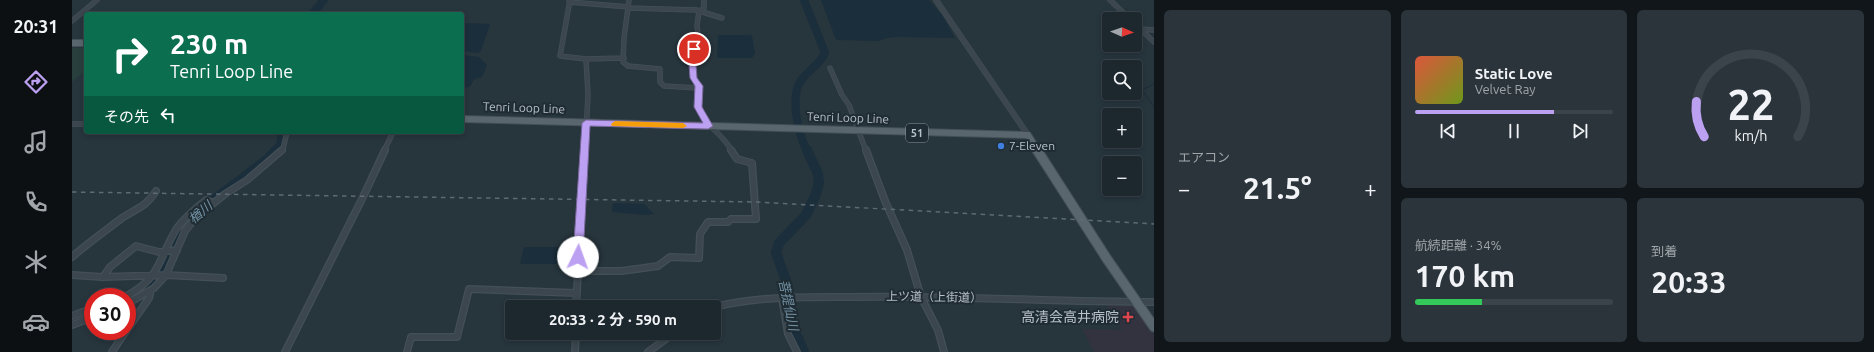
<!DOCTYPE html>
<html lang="ja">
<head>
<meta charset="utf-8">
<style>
	body { margin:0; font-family:Ubuntu,"Noto Sans JP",sans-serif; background:#2a343a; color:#f1f3f6; height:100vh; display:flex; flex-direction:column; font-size:15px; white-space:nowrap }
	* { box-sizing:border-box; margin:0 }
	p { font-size:13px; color:#a0a6aa }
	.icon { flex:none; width:22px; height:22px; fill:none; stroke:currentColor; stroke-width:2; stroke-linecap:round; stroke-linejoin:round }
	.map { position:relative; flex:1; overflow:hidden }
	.side { display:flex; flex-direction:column; gap:10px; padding:10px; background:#101619; width:720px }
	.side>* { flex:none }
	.guide { position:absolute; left:12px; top:12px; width:380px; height:122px; border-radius:4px; box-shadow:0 2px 6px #0003,0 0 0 1px #3b444a; background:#0b6e4f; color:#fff; overflow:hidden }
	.needle { width:26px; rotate:92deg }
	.fabs { position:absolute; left:1030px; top:12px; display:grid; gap:8px }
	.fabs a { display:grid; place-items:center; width:40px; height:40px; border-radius:4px; background:#1d282e; box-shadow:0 2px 6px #0003,0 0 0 1px #3b444a; font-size:20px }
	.speed { position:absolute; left:12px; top:288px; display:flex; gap:8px; font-size:20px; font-weight:700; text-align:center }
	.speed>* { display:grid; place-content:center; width:52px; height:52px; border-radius:50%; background:#1d282e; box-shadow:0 2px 6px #0003,0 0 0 1px #3b444a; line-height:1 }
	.speed .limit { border:6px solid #d22; background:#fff; color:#111 }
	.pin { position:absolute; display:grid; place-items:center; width:34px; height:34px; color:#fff; margin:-17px; border:2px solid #fff; border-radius:50%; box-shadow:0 1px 4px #0007 }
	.me { position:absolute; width:44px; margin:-22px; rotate:3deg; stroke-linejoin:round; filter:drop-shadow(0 0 3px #0008) }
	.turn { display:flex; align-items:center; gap:14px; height:84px; padding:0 20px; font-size:18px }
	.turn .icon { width:52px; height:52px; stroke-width:2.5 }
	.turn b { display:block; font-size:28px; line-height:34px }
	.then { display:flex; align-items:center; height:38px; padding:0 20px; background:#0003; gap:8px; font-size:15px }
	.big { font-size:30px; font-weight:700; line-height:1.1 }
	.side .card { flex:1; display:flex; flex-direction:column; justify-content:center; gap:6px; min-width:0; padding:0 14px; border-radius:6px; background:#2a343a }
	.side .dial { align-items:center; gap:0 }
	.dial svg { height:104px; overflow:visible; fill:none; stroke:#3b444a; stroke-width:7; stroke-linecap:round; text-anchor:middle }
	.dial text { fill:#f1f3f6; stroke:none }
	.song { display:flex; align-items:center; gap:12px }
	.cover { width:48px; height:48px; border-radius:6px; background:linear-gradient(135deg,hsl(10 70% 55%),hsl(80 70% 35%)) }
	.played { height:4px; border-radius:2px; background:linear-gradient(90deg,#bca0f2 70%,#3b444a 70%) }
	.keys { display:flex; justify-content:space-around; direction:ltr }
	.heat { display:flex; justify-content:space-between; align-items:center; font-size:22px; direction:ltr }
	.charge { height:6px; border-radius:3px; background:linear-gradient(90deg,#34c759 34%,#3b444a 0) }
	.side .tiles { flex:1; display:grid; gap:10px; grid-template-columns:repeat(3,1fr) }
	.card:first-child { grid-row:span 2 }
	.trip { position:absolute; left:433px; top:300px; width:216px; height:40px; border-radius:4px; background:#1d282e; box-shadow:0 2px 6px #0003,0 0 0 1px #3b444a; font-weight:700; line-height:40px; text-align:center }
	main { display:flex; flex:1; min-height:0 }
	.menu { display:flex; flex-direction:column; width:72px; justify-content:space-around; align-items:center; background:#0c1012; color:#a0a6aa }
	.menu .icon { width:28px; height:28px }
	.menu .on { color:#bca0f2 }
	.menu b { font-size:18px; color:#f1f3f6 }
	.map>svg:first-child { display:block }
	.medical { fill:#32333f }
	.green { fill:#293f3d }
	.water { fill:#1b2e3b }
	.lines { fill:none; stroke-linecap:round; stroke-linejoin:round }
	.stream { stroke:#1b2e3b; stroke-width:1 }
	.river-far1 { stroke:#1b2e3b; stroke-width:8 }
	.river { stroke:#1b2e3b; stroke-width:10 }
	.minor-far1-casing { stroke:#445057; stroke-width:5.5 }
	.minor-casing { stroke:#445057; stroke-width:8 }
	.tertiary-casing { stroke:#445057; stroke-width:6 }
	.primary-far1-casing { stroke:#445057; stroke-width:8 }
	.primary-casing { stroke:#445057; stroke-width:11 }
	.minor-far1 { stroke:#3b464e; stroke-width:4 }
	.minor { stroke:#3b464e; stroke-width:5.5 }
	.tertiary { stroke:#3b464e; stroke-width:5 }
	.primary-far1 { stroke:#59666d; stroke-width:6 }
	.primary { stroke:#59666d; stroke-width:9 }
	.rail { stroke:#5d6b74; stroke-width:1.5; stroke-dasharray:4.5 4.5; stroke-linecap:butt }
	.route { fill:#bca0f2; stroke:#7a689d }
	.slow { fill:#f59e0b }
	.shop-dot { fill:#3f7fe0; stroke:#202c33; stroke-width:1.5 }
	.health-dot { fill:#e0444e; stroke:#202c33; stroke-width:1.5 }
	.labels { text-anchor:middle; stroke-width:4; stroke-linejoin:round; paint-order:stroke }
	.shield { fill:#202c33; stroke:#8a949b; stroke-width:1 }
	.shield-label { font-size:11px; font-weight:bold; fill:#b7c1c8 }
	.street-label { font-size:12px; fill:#b7c1c8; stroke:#202c33 }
	.poi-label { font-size:12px; fill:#b7c1c8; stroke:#202c33; text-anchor:start }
	.water-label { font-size:13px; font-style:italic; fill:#7392a4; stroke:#202c33 }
	.near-poi-label { font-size:14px; fill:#b7c1c8; stroke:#202c33; text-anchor:end }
</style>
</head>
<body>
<main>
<nav class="menu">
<b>20:31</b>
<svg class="icon on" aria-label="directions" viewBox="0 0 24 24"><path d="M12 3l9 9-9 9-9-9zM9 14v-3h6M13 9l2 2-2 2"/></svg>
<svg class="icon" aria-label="music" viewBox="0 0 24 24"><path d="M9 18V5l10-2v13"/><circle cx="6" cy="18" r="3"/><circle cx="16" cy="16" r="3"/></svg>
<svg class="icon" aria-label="phone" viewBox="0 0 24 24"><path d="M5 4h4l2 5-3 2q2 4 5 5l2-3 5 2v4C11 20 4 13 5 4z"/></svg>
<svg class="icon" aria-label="climate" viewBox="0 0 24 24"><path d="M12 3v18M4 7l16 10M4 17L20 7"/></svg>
<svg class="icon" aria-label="car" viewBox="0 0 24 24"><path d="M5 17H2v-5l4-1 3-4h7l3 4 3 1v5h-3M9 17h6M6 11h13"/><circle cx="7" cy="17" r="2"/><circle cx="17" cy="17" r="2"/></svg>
</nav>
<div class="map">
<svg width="1082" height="352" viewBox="0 0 1082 352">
	<rect width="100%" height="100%" fill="#27353d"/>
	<!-- medical -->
	<path class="medical" d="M1033 304H1062L1082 335V352H1022L1010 329 1050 330Z"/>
	<!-- green -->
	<path class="green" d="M0 48H14V70L0 82Z"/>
	<!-- water -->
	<path class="water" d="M749 0H857L871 16 883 38 824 37 815 38 806 41 764 40Z
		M390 23 418 24 409 51 406 53 390 51Z
		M646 35H678L680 36 683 53 680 58H645Z
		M390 55 407 57 415 65 410 77 402 79C399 86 398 88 390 88Z
		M541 203 572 204 582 214 574 215 540 212Z
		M452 247H503L502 263 490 264H448Z"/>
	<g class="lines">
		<!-- stream -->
		<path class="stream" d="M1082 84 1070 90 1082 107"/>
		<!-- river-far1 -->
		<path class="river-far1" d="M732 0 753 53C748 64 738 69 730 79 717 95 726 134 735 151
			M240 14 252 0
			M203 151 208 145 210 132"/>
		<!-- river -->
		<path class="river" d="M55 300C63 295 74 291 82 284 98 270 105 238 117 219L196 159 204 150
			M732 352 726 338 719 328 717 317 715 283 704 253 707 243 734 215 744 194 747 183 746 174 735 150"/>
		<defs>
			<path id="minor-far1" d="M498 0 488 56 514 59 516 95 513 151
				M557 0 552 38 551 62 556 66 588 69V82L592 86 626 88C625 129 643 122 660 151
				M1038 0 1058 19
				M497 2 557 7
				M557 8 624 10 650 18
				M0 21 25 0
				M1063 24 1082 42
				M1069 29 1082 30
				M514 59 552 58
				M758 68 770 95 777 105 794 151
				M626 88 627 86 622 78 620 52 628 48 625 26 627 11 632 8V0
				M0 124H14
				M209 151 211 149 215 132
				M312 151 321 132"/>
			<path id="minor" d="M794 150 813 201 835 250 849 297 866 330 872 352
				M0 257C16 243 33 231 50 218 65 208 74 207 84 191
				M505 271H550L586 266 598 257 627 258 628 234 636 222H656L659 219H684L680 163 665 159 659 150
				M0 275 31 277 94 275 151 278
				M31 277 38 267 64 246 87 252 105 250
				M53 297C91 276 85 260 105 228 113 217 124 208 134 200L141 203
				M710 298 716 334 725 352
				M55 304 82 288 94 275 113 231 124 217 153 194 175 180 210 150
				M504 307 513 150
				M642 307C687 296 732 297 778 297 879 295 981 302 1082 302
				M0 316 21 308
				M0 325 21 317
				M55 330 77 298 79 290
				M40 352 54 331
				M213 352 291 197 313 150
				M335 352 339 337H385L397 289 504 293
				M503 352 504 333
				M576 352 602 333"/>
			<path id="tertiary" d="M864 0 956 135"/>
			<path id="primary-far1" d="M0 43H14
				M390 119 956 135 966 151"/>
			<path id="primary" d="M965 150 1035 259 1082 327"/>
		</defs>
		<!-- minor-far1 casing -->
		<use href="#minor-far1" class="minor-far1-casing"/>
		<!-- minor casing -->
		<use href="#minor" class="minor-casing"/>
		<!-- tertiary casing -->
		<use href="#tertiary" class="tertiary-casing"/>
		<!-- primary-far1 casing -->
		<use href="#primary-far1" class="primary-far1-casing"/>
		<!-- primary casing -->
		<use href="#primary" class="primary-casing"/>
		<!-- minor-far1 -->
		<use href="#minor-far1" class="minor-far1"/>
		<!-- minor -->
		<use href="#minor" class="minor"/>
		<!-- tertiary -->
		<use href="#tertiary" class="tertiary"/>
		<!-- primary-far1 -->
		<use href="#primary-far1" class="primary-far1"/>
		<!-- primary -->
		<use href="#primary" class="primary"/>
		<!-- rail -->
		<path class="rail" d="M0 192 686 202 1082 224"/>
	</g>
	<!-- route -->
	<path class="route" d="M622 47 626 49 623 52 625 78 631 86 630 107 641 126 636 129 518 126 511 257 509 260H502L501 257 510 123 514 120 631 123 622 107 623 86 618 78 616 52Z"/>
	<!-- slow -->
	<path class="slow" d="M543 121 611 123 615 126 611 128 540 126 539 124Z"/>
	<!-- markers -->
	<circle class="shop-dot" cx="929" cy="146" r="4"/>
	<path class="health-dot" d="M1054 311h4v4h4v4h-4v4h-4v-4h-4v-4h4z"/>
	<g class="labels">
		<!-- shield labels -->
		<rect class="shield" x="834" y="124" width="22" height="18" rx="3"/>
		<g class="shield-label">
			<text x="845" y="137">51</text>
		</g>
		<!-- street labels -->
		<g class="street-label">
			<text transform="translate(452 108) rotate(2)" y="4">Tenri Loop Line</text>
			<text transform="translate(776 118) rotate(2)" y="4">Tenri Loop Line</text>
			<text transform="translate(862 297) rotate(1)" y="4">上ツ道（上街道）</text>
		</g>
		<!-- poi labels -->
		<g class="poi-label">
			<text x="937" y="150">7-Eleven</text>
		</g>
		<!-- water labels -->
		<g class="water-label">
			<text transform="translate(128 212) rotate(-40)" y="5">楢川</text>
			<text transform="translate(717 305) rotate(78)" y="5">菩提仙川</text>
		</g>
		<!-- near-poi labels -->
		<g class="near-poi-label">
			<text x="1047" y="322">高清会高井病院</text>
		</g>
	</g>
</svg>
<div class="fabs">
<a><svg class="needle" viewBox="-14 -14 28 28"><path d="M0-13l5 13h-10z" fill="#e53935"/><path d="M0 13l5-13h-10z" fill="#a0a6aa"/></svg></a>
<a><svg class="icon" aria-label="search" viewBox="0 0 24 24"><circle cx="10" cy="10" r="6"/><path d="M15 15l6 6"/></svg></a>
<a>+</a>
<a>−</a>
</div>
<div class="speed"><div class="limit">30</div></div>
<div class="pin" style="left:622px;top:49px;background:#d93025"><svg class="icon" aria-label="arrive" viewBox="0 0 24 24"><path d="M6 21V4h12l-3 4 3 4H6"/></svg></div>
<svg class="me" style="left:506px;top:257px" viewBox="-20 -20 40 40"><circle r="19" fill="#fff"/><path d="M0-13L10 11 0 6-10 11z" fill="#bca0f2"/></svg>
<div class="trip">20:33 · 2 分 · 590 m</div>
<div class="guide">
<div class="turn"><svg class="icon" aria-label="right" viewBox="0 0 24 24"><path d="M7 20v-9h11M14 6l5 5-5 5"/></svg><div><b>230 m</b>Tenri Loop Line</div></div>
<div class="then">その先<svg class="icon" aria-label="left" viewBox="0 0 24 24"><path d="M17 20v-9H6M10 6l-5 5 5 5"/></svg></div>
</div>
</div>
<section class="side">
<div class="tiles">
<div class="card"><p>エアコン</p>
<div class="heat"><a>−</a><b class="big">21.5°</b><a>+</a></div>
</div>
<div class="card">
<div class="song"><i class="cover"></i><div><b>Static Love</b><p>Velvet Ray</p></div></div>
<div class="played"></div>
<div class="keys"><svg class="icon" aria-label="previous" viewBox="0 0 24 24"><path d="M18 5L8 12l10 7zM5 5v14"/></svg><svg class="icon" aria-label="pause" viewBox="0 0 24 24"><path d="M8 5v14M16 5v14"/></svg><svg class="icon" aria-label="next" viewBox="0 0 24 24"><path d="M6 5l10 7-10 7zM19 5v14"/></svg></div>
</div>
<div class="card dial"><svg viewBox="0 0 100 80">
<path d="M14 69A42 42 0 1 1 86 69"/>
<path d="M14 69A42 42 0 0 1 8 42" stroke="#bca0f2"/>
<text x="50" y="56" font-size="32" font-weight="700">22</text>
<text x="50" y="72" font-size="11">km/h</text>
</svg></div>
<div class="card"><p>航続距離 · 34%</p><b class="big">170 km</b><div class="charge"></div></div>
<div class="card"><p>到着</p><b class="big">20:33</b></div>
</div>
</section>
</main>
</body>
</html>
